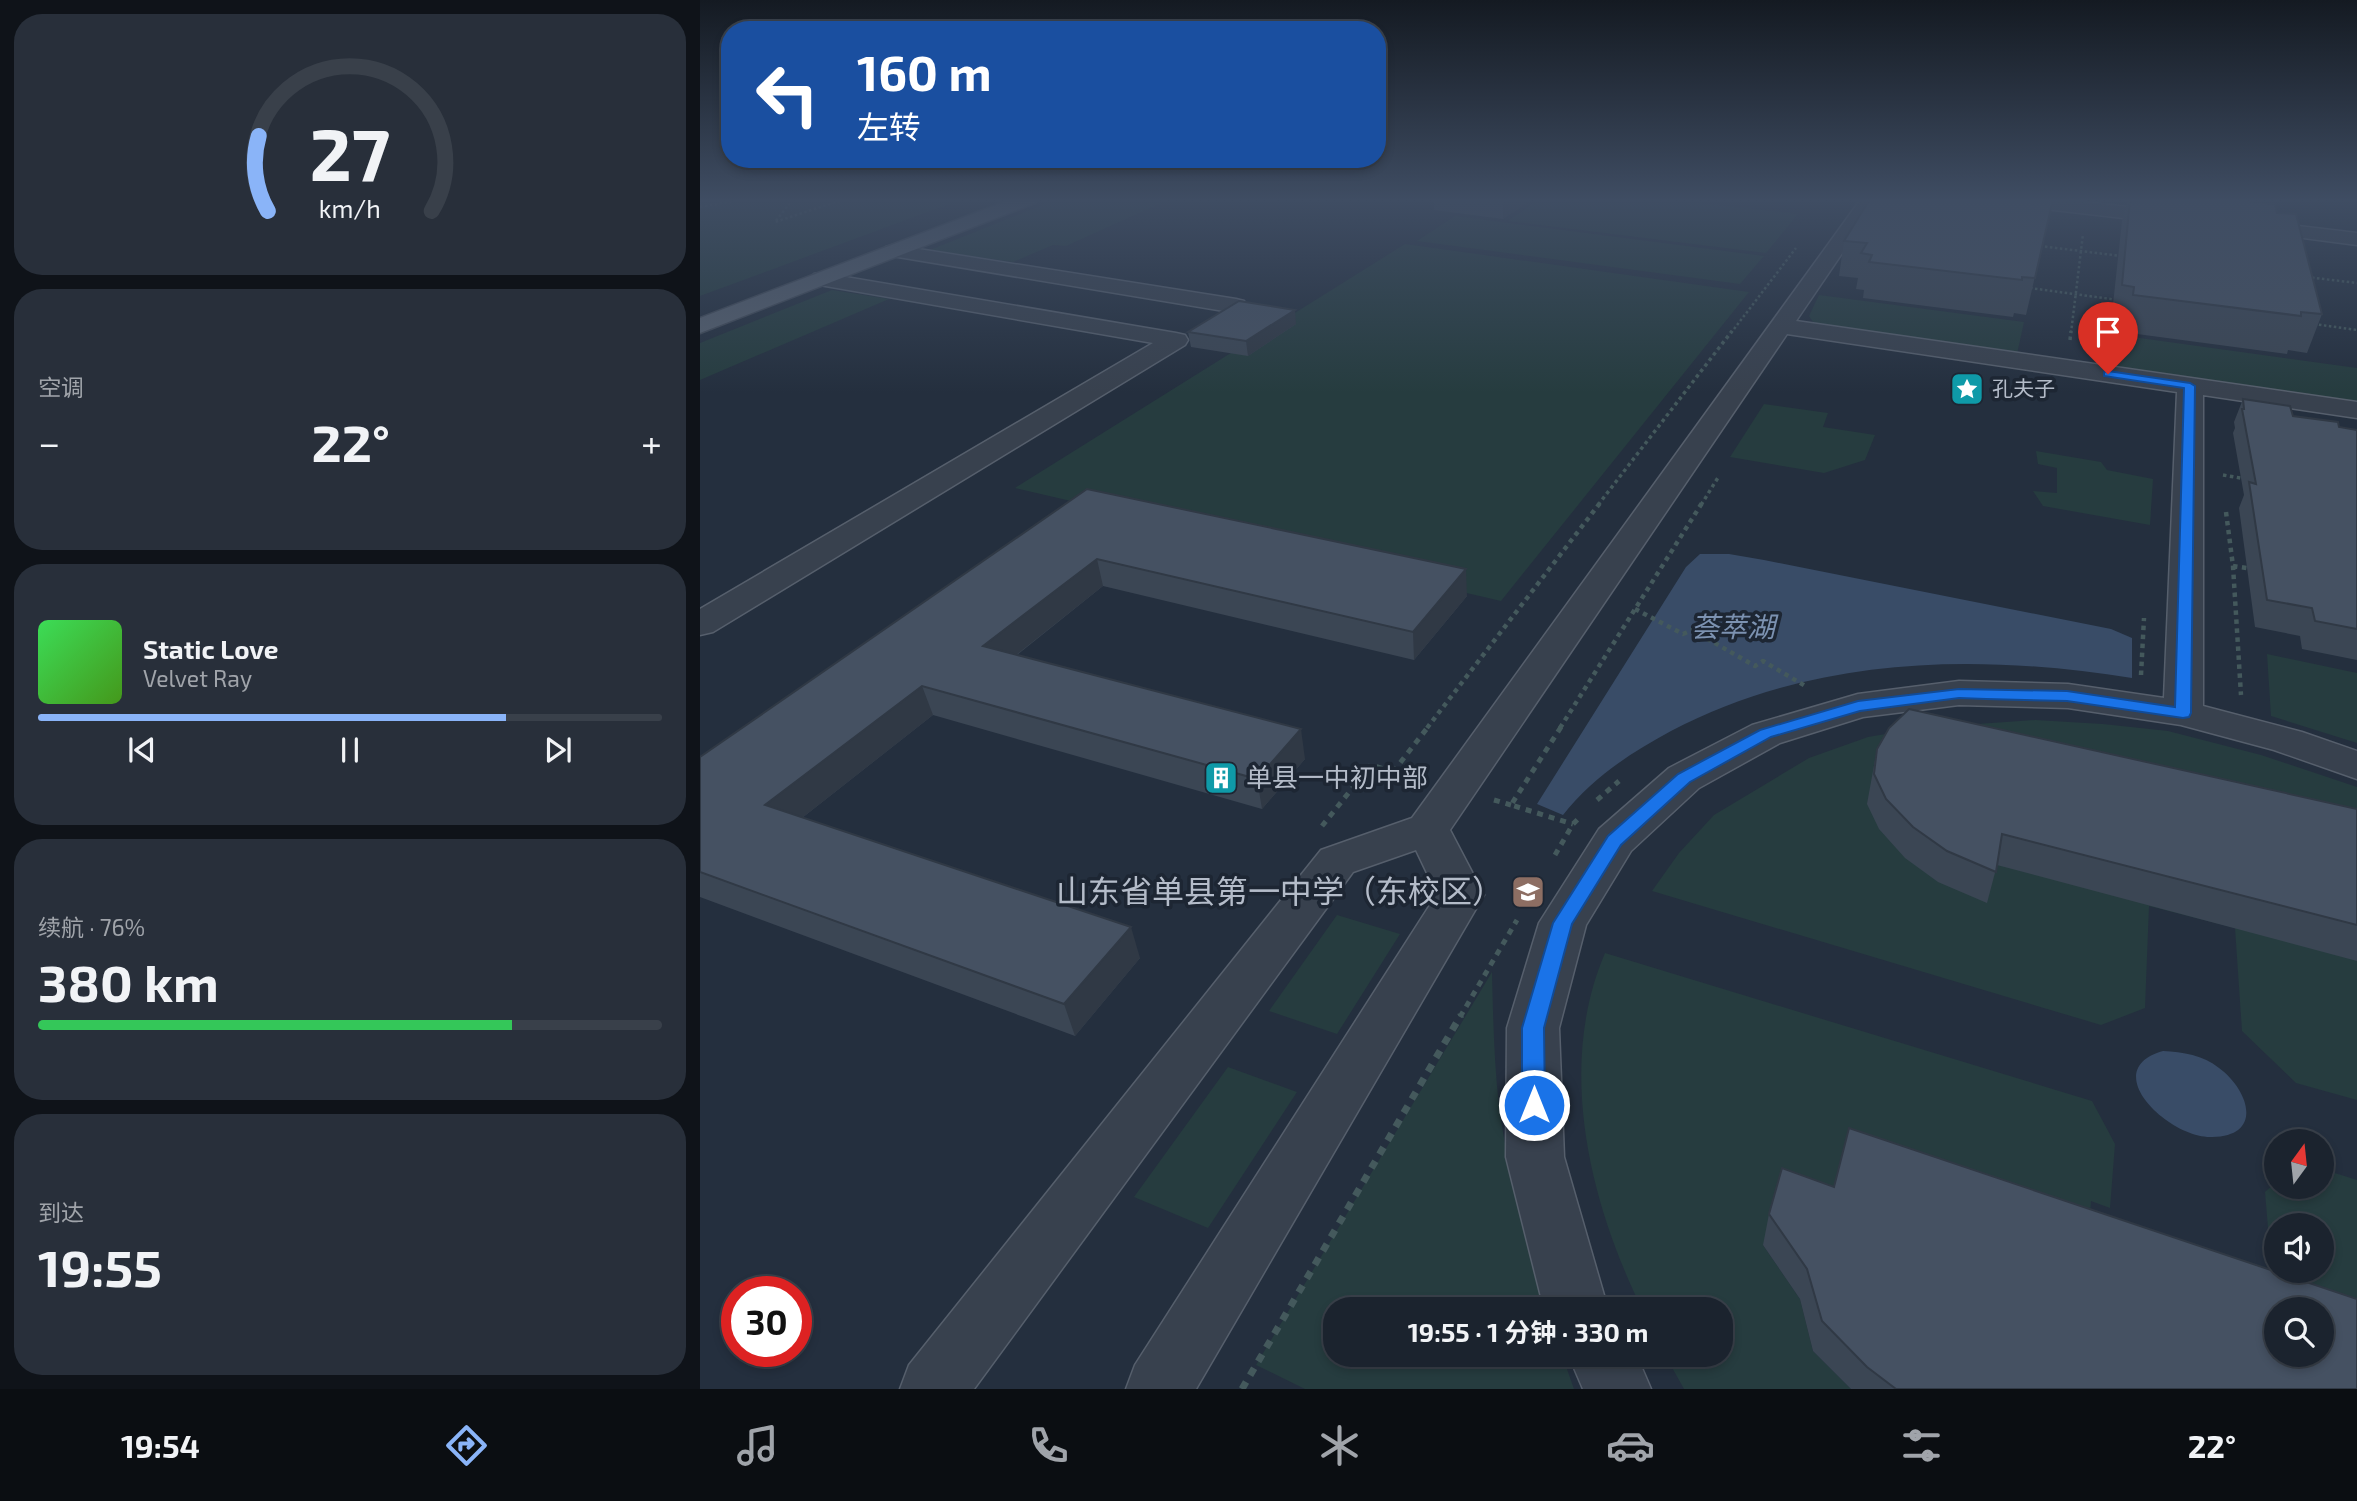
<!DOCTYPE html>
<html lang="zh">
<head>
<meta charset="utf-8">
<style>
	body { margin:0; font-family:"Exo 2","Noto Sans SC",sans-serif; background:#282f3a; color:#f1f3f6; height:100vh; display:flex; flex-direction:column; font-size:26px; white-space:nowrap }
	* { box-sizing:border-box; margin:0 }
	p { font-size:23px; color:#a0a4aa }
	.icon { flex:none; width:38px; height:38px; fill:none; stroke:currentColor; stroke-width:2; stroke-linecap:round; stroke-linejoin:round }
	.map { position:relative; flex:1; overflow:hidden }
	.drawer { display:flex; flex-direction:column; gap:14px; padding:14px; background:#0f1319; width:700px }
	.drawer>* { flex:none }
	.banner { position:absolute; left:21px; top:21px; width:665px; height:147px; border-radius:28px; box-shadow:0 4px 10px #0003,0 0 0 2px #39404a; background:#1a4fa0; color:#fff; overflow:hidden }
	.needle { width:46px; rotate:15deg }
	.fabs { position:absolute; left:1564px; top:1129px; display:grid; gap:14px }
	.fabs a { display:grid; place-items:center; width:70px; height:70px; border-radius:50%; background:#1b232e; box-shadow:0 4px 10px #0003,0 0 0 2px #39404a; font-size:35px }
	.speed { position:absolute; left:21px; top:1276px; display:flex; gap:14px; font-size:35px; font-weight:700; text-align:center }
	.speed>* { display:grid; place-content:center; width:91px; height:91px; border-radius:50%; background:#1b232e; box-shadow:0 4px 10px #0003,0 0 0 2px #39404a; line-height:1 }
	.speed .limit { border:10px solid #d22; background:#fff; color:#111 }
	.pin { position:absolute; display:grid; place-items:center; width:60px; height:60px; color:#fff; margin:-72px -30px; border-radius:50% 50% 50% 0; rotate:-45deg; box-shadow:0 0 7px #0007 }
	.pin .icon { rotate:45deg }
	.me { position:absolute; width:77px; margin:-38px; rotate:0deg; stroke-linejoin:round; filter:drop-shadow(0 0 5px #0008) }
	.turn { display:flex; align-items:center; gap:24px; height:147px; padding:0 21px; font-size:32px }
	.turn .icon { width:91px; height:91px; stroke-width:2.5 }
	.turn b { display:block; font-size:49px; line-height:60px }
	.big { font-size:52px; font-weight:700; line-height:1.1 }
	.drawer .card { flex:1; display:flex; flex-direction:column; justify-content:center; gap:10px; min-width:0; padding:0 24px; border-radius:28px; background:#282f3a }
	.drawer .dial { align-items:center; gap:0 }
	.dial svg { height:182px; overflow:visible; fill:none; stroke:#39404a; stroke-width:7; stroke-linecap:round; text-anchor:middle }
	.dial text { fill:#f1f3f6; stroke:none }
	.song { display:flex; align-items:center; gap:21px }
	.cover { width:84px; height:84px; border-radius:10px; background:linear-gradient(135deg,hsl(130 70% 55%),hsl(100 70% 35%)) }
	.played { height:7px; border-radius:4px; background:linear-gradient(90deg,#8ab4f8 75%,#39404a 75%) }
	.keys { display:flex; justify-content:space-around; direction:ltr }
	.heat { display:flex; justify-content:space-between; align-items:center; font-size:38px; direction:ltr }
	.charge { height:10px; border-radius:5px; background:linear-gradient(90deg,#34c759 76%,#39404a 0) }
	.trip { position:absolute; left:623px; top:1297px; width:410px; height:70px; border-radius:28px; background:#1b232e; box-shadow:0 4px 10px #0003,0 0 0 2px #39404a; font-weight:700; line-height:70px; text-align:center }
	.menu { display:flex; height:112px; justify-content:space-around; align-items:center; background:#0b0e12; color:#a0a4aa }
	.menu .icon { width:49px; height:49px }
	.menu .active { color:#8ab4f8 }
	.menu b { font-size:32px; color:#f1f3f6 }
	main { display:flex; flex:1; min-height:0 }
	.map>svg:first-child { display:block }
	.green { fill:#263c3f }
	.water { fill:#394c67 }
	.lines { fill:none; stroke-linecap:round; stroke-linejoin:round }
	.street-casing { stroke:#565f6c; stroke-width:3 }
	.primary-casing { stroke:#414a57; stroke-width:3 }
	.path-far4 { stroke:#44595c; stroke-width:2.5; stroke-dasharray:2.5 2.5; stroke-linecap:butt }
	.path-far3 { stroke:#44595c; stroke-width:3.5; stroke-dasharray:3.5 3.5; stroke-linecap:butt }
	.path-far2 { stroke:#44595c; stroke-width:4.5; stroke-dasharray:4.5 4.5; stroke-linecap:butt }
	.path-far1 { stroke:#44595c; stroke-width:5; stroke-dasharray:6 6; stroke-linecap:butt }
	.path { stroke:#44595c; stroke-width:7; stroke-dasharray:8 8; stroke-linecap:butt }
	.street { fill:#38414e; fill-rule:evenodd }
	.primary { fill:#56606e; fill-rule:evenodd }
	.wall { fill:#3b4654 }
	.shaded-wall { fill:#303945 }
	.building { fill:#455162; stroke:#303945; stroke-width:2; fill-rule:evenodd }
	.route { fill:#1a73e8; stroke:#114b97; stroke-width:2 }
	.labels { text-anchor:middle; stroke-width:7; stroke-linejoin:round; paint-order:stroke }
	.far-poi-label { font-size:21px; fill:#b4bcc9; stroke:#1d2633; text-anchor:start }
	.poi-label { font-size:26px; fill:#b4bcc9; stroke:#1d2633; text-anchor:start }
	.water-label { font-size:28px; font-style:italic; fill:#7c92b1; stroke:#1d2633 }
	.near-poi-label { font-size:32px; fill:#b4bcc9; stroke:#1d2633; text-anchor:end }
</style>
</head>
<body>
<main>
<section class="drawer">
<div class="card dial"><svg viewBox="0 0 100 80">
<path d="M14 69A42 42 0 1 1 86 69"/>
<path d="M14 69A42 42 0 0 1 10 36" stroke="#8ab4f8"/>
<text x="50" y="56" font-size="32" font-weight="700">27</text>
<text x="50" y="72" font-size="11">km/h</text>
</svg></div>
<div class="card"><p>空调</p>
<div class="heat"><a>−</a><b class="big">22°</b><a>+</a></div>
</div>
<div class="card">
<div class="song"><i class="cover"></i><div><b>Static Love</b><p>Velvet Ray</p></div></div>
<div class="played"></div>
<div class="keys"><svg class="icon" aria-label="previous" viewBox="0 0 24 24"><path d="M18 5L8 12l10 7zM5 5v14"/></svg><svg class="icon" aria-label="pause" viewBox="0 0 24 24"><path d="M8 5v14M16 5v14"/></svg><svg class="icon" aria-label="next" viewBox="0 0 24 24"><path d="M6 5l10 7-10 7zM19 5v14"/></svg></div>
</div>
<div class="card"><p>续航 · 76%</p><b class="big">380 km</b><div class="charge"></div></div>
<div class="card"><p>到达</p><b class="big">19:55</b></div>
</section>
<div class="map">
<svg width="1657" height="1389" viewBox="0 0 1657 1389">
	<rect width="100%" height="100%" fill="#242f3e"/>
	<!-- green -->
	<path class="green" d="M0 199H263L0 296Z
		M357 199H470L366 246 353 245 313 262 230 250Z
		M839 199H963L1098 214 1066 253 808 221Z
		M755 216 1064 256 1040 284 717 241Z
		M705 244 1049 292 801 601 315 488Z
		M132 290 189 299 0 380V343Z
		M1119 295 1324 322 1317 354 1125 326 1113 322 1109 316Z
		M1411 334 1657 368V403L1405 366Z
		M1064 404 1128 413 1123 427 1175 435 1165 460 1124 473 1030 457Z
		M1336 451 1401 462 1407 470 1453 479 1450 525 1343 506 1333 491 1357 493V468L1338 464Z
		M1567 654 1657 673V743L1571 716Z
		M1335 720 1403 724 1468 731 1561 755 1657 787V1100L1596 1083 1542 1031 1535 928 1449 906 1445 1008 1401 1025 952 891 979 853 1014 815 1109 758 1168 737 1221 728Z
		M637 915 700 934 637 1034 569 1011Z
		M905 953 1392 1101 1415 1144 1410 1208 1391 1201 1389 1227 1145 1142 1126 1217 1063 1245 1100 1299 1113 1351 1151 1389H984L965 1355 1020 1354V1309H942C890 1203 856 1067 905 953Z
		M792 972C793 1016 794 1061 799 1106 808 1175 828 1242 847 1309H635V1354L862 1355 874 1389H605L556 1365Z
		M528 1067 597 1092 508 1228 434 1197Z
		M1622 1169 1657 1180V1318L1614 1303 1578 1271 1622 1270V1225H1577V1269L1571 1264 1565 1192 1577 1181V1186H1622Z"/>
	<!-- water -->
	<path class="water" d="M1000 554H1029L1064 560 1411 629 1432 638V678C1275 653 1114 656 971 731 930 753 891 779 863 815L837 804 986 567Z
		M1463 1051C1483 1052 1503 1055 1519 1068 1549 1090 1564 1136 1512 1137 1470 1139 1396 1070 1463 1051Z"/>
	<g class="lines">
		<defs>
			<path id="street" d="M1161 199H1179L1096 321 1657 402V418L1503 395V706L1602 732 1657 751V779L1574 750 1481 725 1368 708 1259 705 1163 717 1080 743 999 788 931 851 886 925 859 1028 864 1157 908 1309H844L806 1157 807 1028 839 923 899 829 969 768 1052 725 1158 694 1259 681 1368 684 1464 698 1477 392 1087 334 750 830 784 895 496 1389H426L435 1365 737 894 716 850 653 872 274 1389H200L209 1365 621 850 712 818Z
				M1301 199H1355L1475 212 1485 218 1475 224 1310 205Z
				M1548 220 1657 233V245L1541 230 1538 226 1541 222Z
				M193 245 536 299 544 301 547 306 544 311 536 313 186 255 183 251 186 247Z
				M122 273 476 333 485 335 488 340 485 345 13 632 0 635V609L453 343 114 284 111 279 114 274Z
				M868 1354H936L951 1389H883Z"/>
			<path id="primary" d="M312 199H337L335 203 0 333V318Z"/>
		</defs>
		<!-- street casing -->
		<use href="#street" class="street-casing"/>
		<!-- primary casing -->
		<use href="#primary" class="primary-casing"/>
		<!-- path-far4 -->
		<path class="path-far4" d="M93 199 75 222 145 199
			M0 207 46 199
			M1340 246 1421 256
			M1607 277 1657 283
			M1330 288 1418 300
			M1614 324 1657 330
			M1031 333 1096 248
			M1371 333 1383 234"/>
		<!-- path-far3 -->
		<path class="path-far3" d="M1370 340 1371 331
			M1523 475 1546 479
			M898 505 1032 331
			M1001 505 1019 476"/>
		<!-- path-far2 -->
		<path class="path-far2" d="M1526 512 1533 566 1541 695
			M1533 566 1553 569
			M935 609 983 634 992 630 1055 666 1063 661 1107 687
			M1441 675 1444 618
			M727 728 900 503
			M860 728 1002 503"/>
		<!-- path-far1 -->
		<path class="path-far1" d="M861 727 811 805 873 824
			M693 772 728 727
			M794 800 811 805
			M897 800 919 781
			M622 826 671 765 719 779
			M855 855 873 824 881 816
			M760 1017 817 920"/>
		<!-- path -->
		<path class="path" d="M542 1389 761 1015"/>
		<!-- street -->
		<use href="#street" class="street"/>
		<!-- primary -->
		<use href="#primary" class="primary"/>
	</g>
	<!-- wall -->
	<path class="wall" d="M734 199H832L803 219 734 210Z
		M1353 199 1326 315 1314 313 1313 317 1163 298 1164 290 1156 289 1158 278 1139 276 1144 241Z
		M1428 199H1526L1577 213 1622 314 1607 353 1588 350 1587 354 1422 332 1423 324 1411 323 1422 221Z
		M596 324 548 356 491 347 488 332Z
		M1543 399 1593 416 1639 427 1657 430V660L1602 649 1600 636 1555 627 1539 508 1544 495 1533 433 1535 428 1534 422Z
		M387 489 767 596 714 660 403 586 317 655 605 759 562 809 233 715 102 818 440 958 375 1036 0 897V757Z
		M1177 749 1657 809V961L1297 865 1287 903 1238 882 1205 858 1179 829 1167 804Z
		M1133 1187 1657 1389H1151L1113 1351 1100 1299 1063 1245 1069 1214Z"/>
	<!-- shaded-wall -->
	<path class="shaded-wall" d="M806 199H832L803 219V201Z
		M595 310 596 324 548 356 546 341Z
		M397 559 403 586 292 674 283 646Z
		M766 569 767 596 714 660 713 632Z
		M222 686 233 715 79 836 65 805Z
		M601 729 605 759 562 809 557 779Z
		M431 927 440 958 375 1036 364 1004Z"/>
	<!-- building -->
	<path class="building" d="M787 199H806L803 201Z
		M1170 199H1353L1335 278 1322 277V280L1169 262 1172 255 1161 253 1167 243 1144 241Z
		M1430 199H1526L1575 204 1577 213 1596 214 1622 314 1601 312V316L1433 295 1434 287 1422 285Z
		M539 301 595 310 546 341 488 332Z
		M1543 399 1590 406 1593 416 1638 422 1639 427 1657 430V629L1615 621 1612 608 1567 600 1549 482 1556 484 1542 409H1544Z
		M387 489 766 569 713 632 397 559 283 646 601 729 557 779 222 686 65 805 431 927 364 1004 0 872V757Z
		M1209 709 1657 809V925L1302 834 1296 872 1247 851 1213 827 1186 799 1174 774 1177 749 1189 728Z
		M1149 1128 1657 1299V1389H1196L1167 1367 1122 1321 1107 1269 1069 1214 1082 1168 1134 1187ZM1577 1309H1622V1354H1577Z"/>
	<!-- sky -->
	<linearGradient id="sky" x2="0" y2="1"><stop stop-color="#141a22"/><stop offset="0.51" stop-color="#3f4d63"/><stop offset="1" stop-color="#3f4d63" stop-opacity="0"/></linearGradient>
	<rect width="1657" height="393" fill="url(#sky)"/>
	<!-- route -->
	<path class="route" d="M1408 371 1490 383 1495 386 1491 713 1489 717 1483 718 1367 701 1286 699 1259 698 1160 711 1071 737 990 782 921 845 872 924 844 1028 845 1105 842 1112 834 1115 826 1112 822 1105V1028L853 923 908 836 978 774 1060 730 1158 701 1259 689 1367 691 1475 707 1484 388 1404 376V372Z"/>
	<!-- icons -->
	<defs>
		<symbol id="sight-square" viewBox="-11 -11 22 22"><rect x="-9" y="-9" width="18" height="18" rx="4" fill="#0f9aa8" stroke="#1d2633"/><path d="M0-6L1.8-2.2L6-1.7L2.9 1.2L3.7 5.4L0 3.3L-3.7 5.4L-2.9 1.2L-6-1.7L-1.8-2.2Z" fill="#fff"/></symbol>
		<symbol id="building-square" viewBox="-11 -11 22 22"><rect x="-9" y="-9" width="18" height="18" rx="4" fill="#0f9aa8" stroke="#1d2633"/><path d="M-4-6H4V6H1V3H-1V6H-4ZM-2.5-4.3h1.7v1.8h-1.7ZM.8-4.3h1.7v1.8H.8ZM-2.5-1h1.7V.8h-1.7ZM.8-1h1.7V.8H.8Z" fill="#fff"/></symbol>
		<symbol id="school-square" viewBox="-11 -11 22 22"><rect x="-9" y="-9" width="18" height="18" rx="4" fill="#8d6e63" stroke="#1d2633"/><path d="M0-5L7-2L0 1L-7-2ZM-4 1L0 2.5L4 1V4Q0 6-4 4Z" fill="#fff"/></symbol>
	</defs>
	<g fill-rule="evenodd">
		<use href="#sight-square" x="1248" y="370" width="38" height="38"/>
		<use href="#building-square" x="502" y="759" width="38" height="38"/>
		<use href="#school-square" x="809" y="873" width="38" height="38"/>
	</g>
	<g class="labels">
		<!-- far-poi labels -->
		<g class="far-poi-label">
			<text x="1292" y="396">孔夫子</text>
		</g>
		<!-- poi labels -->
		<g class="poi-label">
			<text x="546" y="787">单县一中初中部</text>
		</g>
		<!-- water labels -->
		<g class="water-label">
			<text x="1033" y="637">荟萃湖</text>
		</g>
		<!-- near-poi labels -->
		<g class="near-poi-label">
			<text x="804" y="903">山东省单县第一中学（东校区）</text>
		</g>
	</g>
</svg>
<div class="fabs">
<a><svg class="needle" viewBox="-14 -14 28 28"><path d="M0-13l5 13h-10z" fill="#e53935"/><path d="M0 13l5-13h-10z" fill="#a0a4aa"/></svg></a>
<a><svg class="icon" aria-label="sound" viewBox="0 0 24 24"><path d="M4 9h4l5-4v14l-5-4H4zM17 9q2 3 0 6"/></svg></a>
<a><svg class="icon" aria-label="search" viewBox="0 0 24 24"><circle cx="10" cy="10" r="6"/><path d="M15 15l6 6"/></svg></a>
</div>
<div class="speed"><div class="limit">30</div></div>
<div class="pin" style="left:1408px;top:374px;background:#d93025"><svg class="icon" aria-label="arrive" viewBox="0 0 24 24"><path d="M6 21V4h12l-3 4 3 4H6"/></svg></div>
<svg class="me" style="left:834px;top:1105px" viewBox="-20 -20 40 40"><circle r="17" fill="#1a73e8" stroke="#fff" stroke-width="3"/><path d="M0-11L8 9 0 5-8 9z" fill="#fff"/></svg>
<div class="trip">19:55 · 1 分钟 · 330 m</div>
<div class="banner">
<div class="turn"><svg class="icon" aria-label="left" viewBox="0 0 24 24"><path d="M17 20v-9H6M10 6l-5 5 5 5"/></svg><div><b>160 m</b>左转</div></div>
</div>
</div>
</main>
<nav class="menu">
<b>19:54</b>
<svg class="icon active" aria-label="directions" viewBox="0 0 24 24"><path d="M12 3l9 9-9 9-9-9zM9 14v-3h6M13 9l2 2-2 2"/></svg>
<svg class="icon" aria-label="music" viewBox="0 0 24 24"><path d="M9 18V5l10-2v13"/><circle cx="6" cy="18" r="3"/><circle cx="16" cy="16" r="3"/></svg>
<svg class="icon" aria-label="phone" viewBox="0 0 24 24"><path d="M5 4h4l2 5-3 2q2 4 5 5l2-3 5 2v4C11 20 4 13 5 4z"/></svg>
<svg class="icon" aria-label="climate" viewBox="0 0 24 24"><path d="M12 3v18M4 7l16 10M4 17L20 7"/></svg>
<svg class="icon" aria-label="car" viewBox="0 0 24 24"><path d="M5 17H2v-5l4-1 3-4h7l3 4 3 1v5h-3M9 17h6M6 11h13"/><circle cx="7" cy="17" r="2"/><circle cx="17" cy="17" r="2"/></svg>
<svg class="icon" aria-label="filters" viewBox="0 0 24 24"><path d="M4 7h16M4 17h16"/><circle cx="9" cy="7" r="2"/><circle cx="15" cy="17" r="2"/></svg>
<b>22°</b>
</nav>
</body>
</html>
